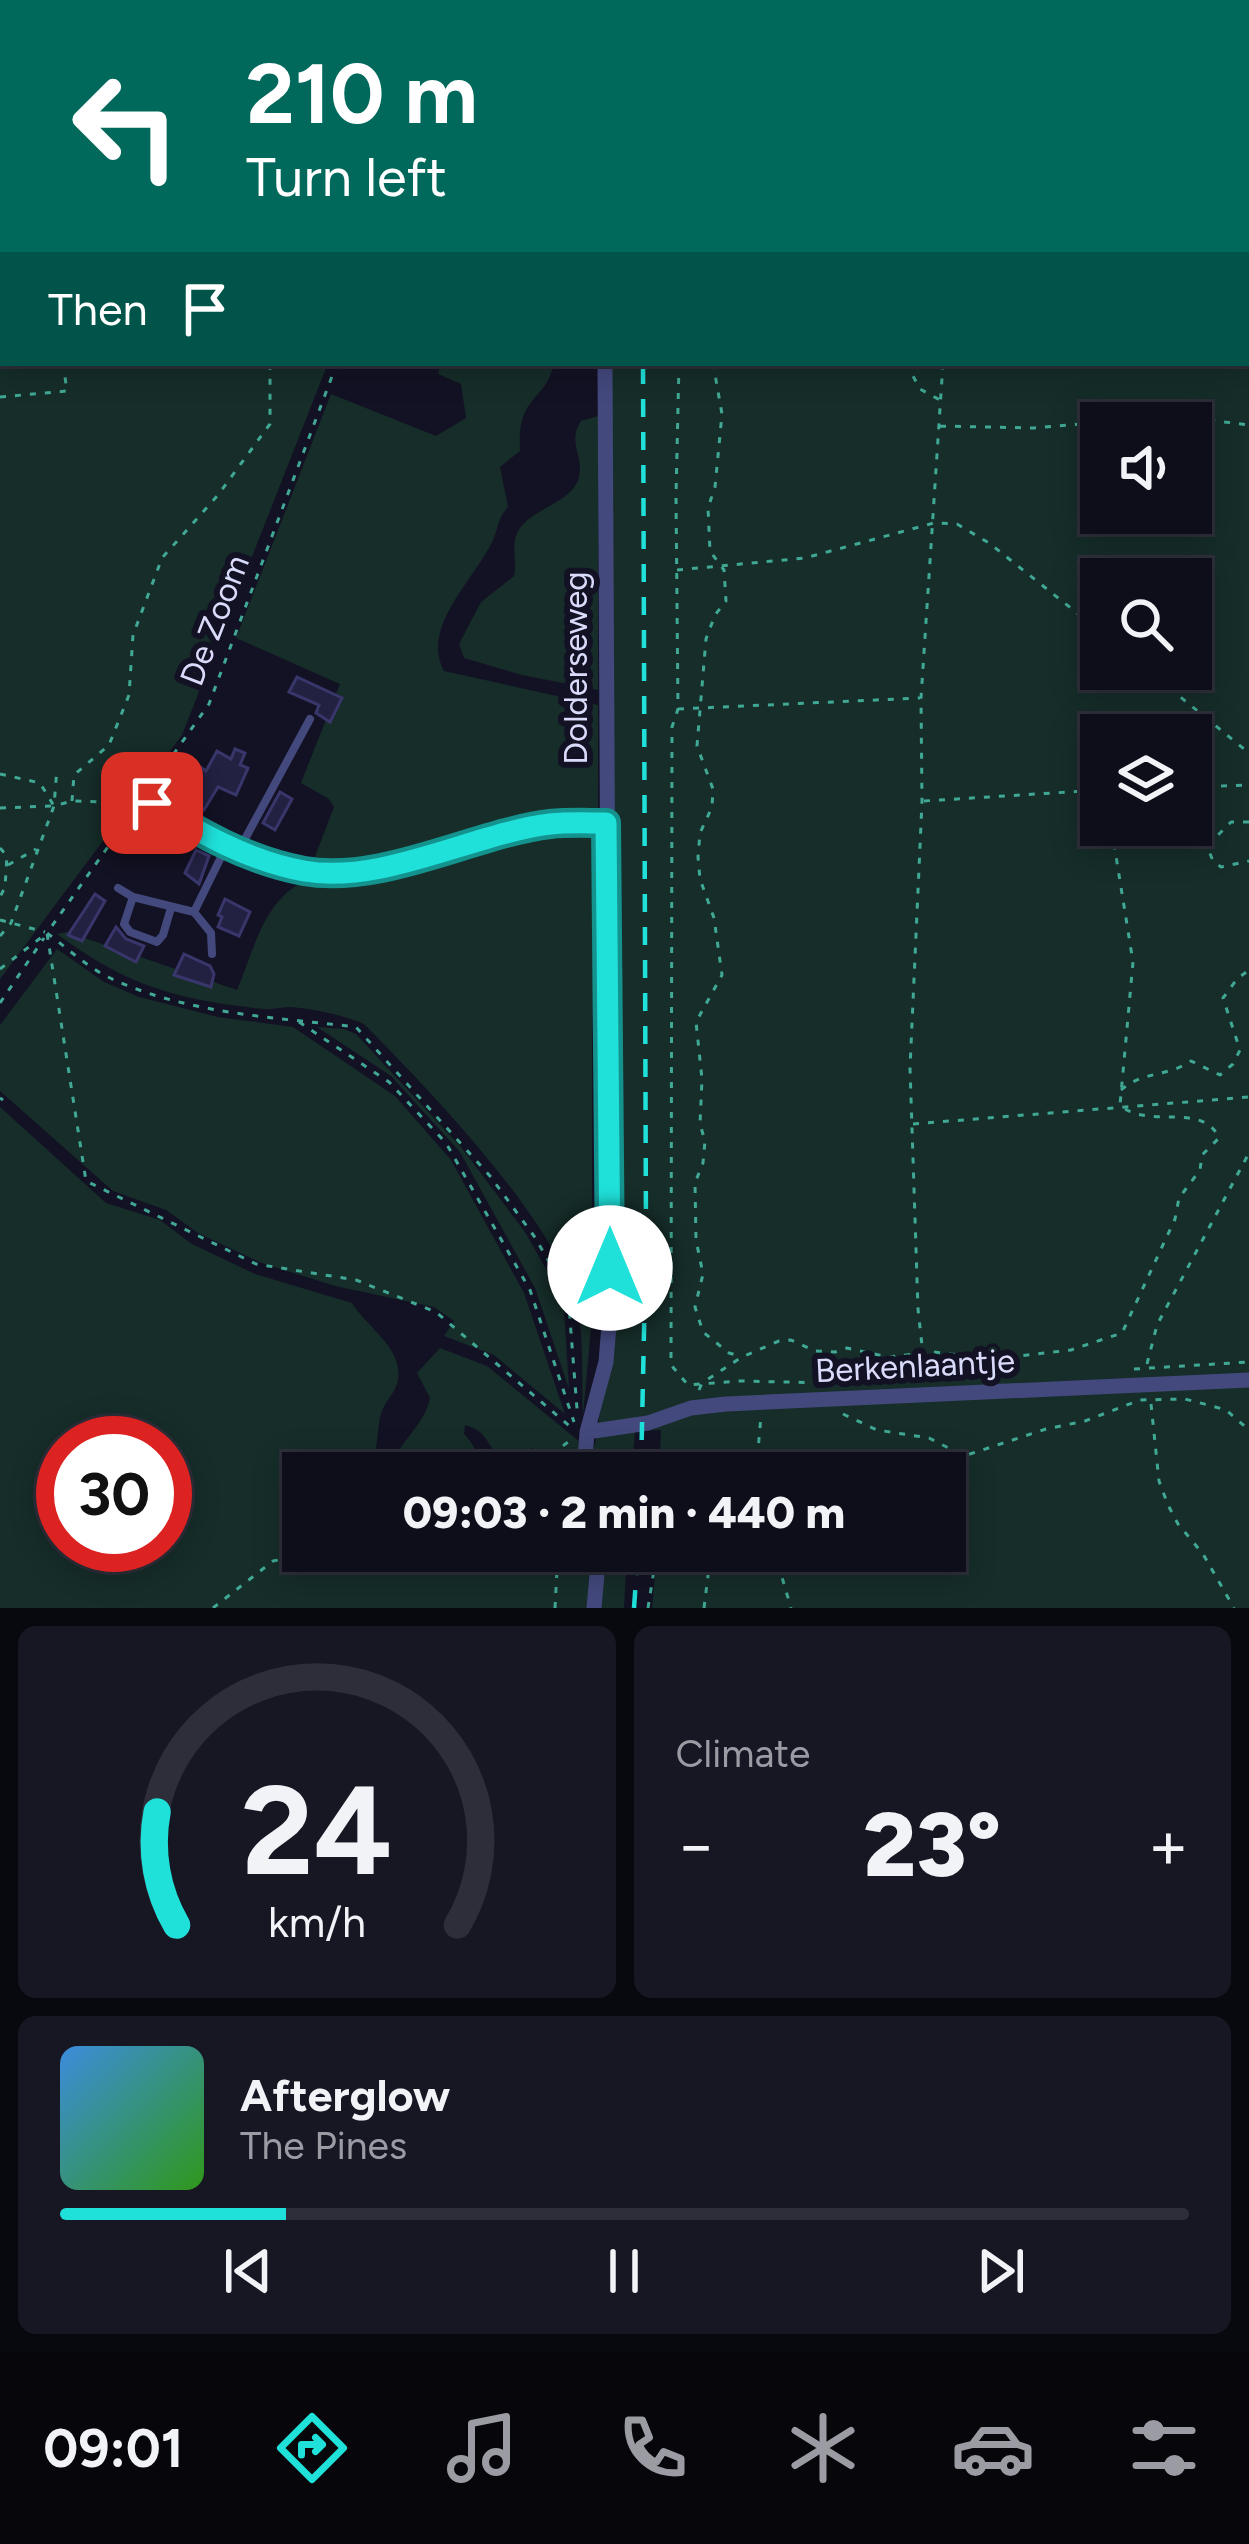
<!DOCTYPE html>
<html lang="en">
<head>
<meta charset="utf-8">
<style>
	body { margin:0; font-family:Figtree,sans-serif; background:#171724; color:#f1f3f6; height:100vh; display:flex; flex-direction:column; font-size:45px; white-space:nowrap }
	* { box-sizing:border-box; margin:0 }
	p { font-size:39px; color:#9b9ca3 }
	.icon { flex:none; width:66px; height:66px; fill:none; stroke:currentColor; stroke-width:2; stroke-linecap:round; stroke-linejoin:round }
	.map { position:relative; height:1608px; overflow:hidden }
	.panel { display:flex; flex-direction:column; gap:18px; padding:18px; background:#08080f; flex:1 }
	.panel>* { flex:none }
	.hud { position:absolute; left:0px; top:0px; width:1251px; height:366px; box-shadow:0 6px 30px #0003,0 0 0 3px #2e2e3a; background:#00695c; color:#fff; overflow:hidden }
	.tools { position:absolute; left:1080px; top:402px; display:grid; gap:24px }
	.tools a { display:grid; place-items:center; width:132px; height:132px; border-radius:0px; background:#0e0e1b; box-shadow:0 6px 30px #0003,0 0 0 3px #2e2e3a; font-size:60px }
	.speed { position:absolute; left:36px; top:1416px; display:flex; gap:24px; font-size:60px; font-weight:700; text-align:center }
	.speed>* { display:grid; place-content:center; width:156px; height:156px; border-radius:50%; background:#0e0e1b; box-shadow:0 6px 30px #0003,0 0 0 3px #2e2e3a; line-height:1 }
	.speed .limit { border:18px solid #d22; background:#fff; color:#111 }
	.pin { position:absolute; display:grid; place-items:center; width:102px; height:102px; color:#fff; margin:-51px; border-radius:24px; box-shadow:0 6px 18px #0006 }
	.me { position:absolute; width:132px; margin:-66px; rotate:0deg; stroke-linejoin:round; filter:drop-shadow(0 0 9px #0008) }
	.turn { display:flex; align-items:center; gap:42px; height:252px; padding:0 48px; font-size:54px }
	.turn .icon { width:156px; height:156px; stroke-width:2.5 }
	.turn b { display:block; font-size:84px; line-height:102px }
	.then { display:flex; align-items:center; height:114px; padding:0 48px; background:#0003; gap:24px; font-size:45px }
	.big { font-size:90px; font-weight:800; line-height:1.1 }
	.panel .widget { flex:1; display:flex; flex-direction:column; justify-content:center; gap:18px; min-width:0; padding:0 42px; border-radius:18px; background:#171724 }
	.panel .dial { align-items:center; gap:0 }
	.dial svg { height:312px; overflow:visible; fill:none; stroke:#2e2e3a; stroke-width:7; stroke-linecap:round; text-anchor:middle }
	.dial text { fill:#f1f3f6; stroke:none }
	.song { display:flex; align-items:center; gap:36px }
	.cover { width:144px; height:144px; border-radius:18px; background:linear-gradient(135deg,hsl(210 70% 55%),hsl(110 70% 35%)) }
	.played { height:12px; border-radius:6px; background:linear-gradient(90deg,#1fe1da 20%,#2e2e3a 20%) }
	.keys { display:flex; justify-content:space-around; direction:ltr }
	.heat { display:flex; justify-content:space-between; align-items:center; font-size:66px; direction:ltr }
	.panel .tiles { flex:1; display:grid; gap:18px; grid-template-columns:1fr 1fr }
	.widget:last-child { grid-column:span 2 }
	.trip { position:absolute; left:282px; top:1452px; width:684px; height:120px; border-radius:0px; background:#0e0e1b; box-shadow:0 6px 30px #0003,0 0 0 3px #2e2e3a; font-weight:800; line-height:120px; text-align:center }
	.menu { display:flex; height:192px; justify-content:space-around; align-items:center; background:#06060b; color:#9b9ca3 }
	.menu .icon { width:84px; height:84px }
	.menu .active { color:#1fe1da }
	.menu b { font-size:54px; color:#f1f3f6 }
	.map>svg:first-child { display:block }
	.green { fill:#162d29; fill-rule:evenodd }
	.building { fill:#232142; stroke:#39366b; stroke-width:3 }
	.lines { fill:none; stroke-linecap:round; stroke-linejoin:round }
	.path { stroke:#40a894; stroke-width:3; stroke-dasharray:6 9; stroke-linecap:butt }
	.lane { stroke:#43497d; stroke-width:8 }
	.street { stroke:#43497d; stroke-width:15 }
	.rail { stroke:#1fe1da; stroke-width:4.5; stroke-dasharray:18 15; stroke-linecap:butt }
	.route-casing { stroke:#14928e; stroke-width:30 }
	.route { stroke:#1fe1da; stroke-width:21 }
	.labels { text-anchor:middle; stroke-width:12; stroke-linejoin:round; paint-order:stroke }
	.street-label { font-size:33px; fill:#dadbfa; stroke:#131224 }
</style>
</head>
<body>
<div class="map">
<svg width="1249" height="1608" viewBox="0 0 1249 1608">
	<rect width="100%" height="100%" fill="#131224"/>
	<!-- green -->
	<path class="green" d="M0 0H470L3 3V363H328L182 735 0 979Z
		M610 0H1249V1608H652L656 1566 686 1551H945V1473H659L661 1430 635 1431 632 1473H589C588 1458 595 1448 597 1434 600 1410 604 1387 610 1363L612 363H1248V3ZM1101 423H1191V513H1101ZM1101 579H1191V669H1101ZM1101 735H1191V825H1101Z
		M441 363H554C545 404 517 393 520 451L500 467 508 507C497 519 499 528 492 542 475 579 420 627 444 671L598 705V809L512 827 424 852 311 867 334 807 329 799 301 783 340 684 236 638 331 394 436 436 466 418 461 384 438 374Z
		M598 416V690L522 675 464 658 459 644 481 602 514 576C518 559 509 544 520 528 534 508 573 502 579 477 584 456 567 442 581 421Z
		M598 825 592 1039V1317L583 1416C581 1376 586 1324 571 1286 536 1201 429 1090 364 1024 343 1015 314 1009 291 1007 282 1007 273 1010 264 1009 177 1000 127 986 57 934L67 932 237 990C252 955 261 910 294 887 312 875 344 877 365 874 445 863 518 827 598 825Z
		M57 949 104 982 139 997 218 1017 293 1027 395 1096 451 1160 524 1293 565 1414 494 1355 444 1336 454 1321 434 1307 335 1286 259 1262 198 1233 166 1210 113 1191 0 1091V1025Z
		M317 1027 344 1029 356 1034 461 1147 525 1232 559 1292 564 1309 569 1389 535 1288 460 1152 391 1076Z
		M0 1107 106 1203 160 1220 192 1244 255 1274 352 1303C366 1327 407 1350 397 1384 393 1396 382 1404 380 1418 376 1438 379 1455 366 1473H347L337 1463 322 1467 316 1473H303V1502L294 1498 283 1514 282 1530 303 1534V1551H591L587 1608H0ZM63 1443H165V1545H63Z
		M440 1348 487 1366 580 1442V1473H499L525 1458 533 1448C473 1463 503 1436 465 1425L464 1434C475 1446 479 1452 472 1468L457 1473H390C395 1443 424 1428 430 1398L417 1373Z
		M605 1551H627L624 1608H600Z"/>
	<!-- building -->
	<path class="building" d="M297 677 342 698 330 722 316 713 319 705 289 692Z
		M235 749 245 753 240 765 248 768 236 795 218 787 204 810 192 802 200 783 196 781 185 796 181 784 191 778 196 764 206 771 217 751 231 759Z
		M280 792 292 799 275 830 263 823Z
		M196 850 209 856 199 884 185 873Z
		M95 894 105 901 82 941 68 935Z
		M225 899 250 912 239 936 218 927 222 917 218 915Z
		M116 927 126 939 144 946 136 962 105 946Z
		M184 954 210 966 214 974 211 987 174 975Z"/>
	<g class="lines">
		<!-- path -->
		<path class="path" d="M237 0 238 3
			M678 0V3
			M755 0V3
			M968 0V3
			M69 3 70 0
			M466 3 467 0
			M723 3V0
			M1008 3 1009 0
			M1248 177 1249 178
			M337 363 209 704 47 933C67 948 86 966 108 977 185 1014 273 1017 356 1027L490 1176 534 1236 568 1294 577 1409
			M679 363 676 496 678 709 672 727 671 1365 688 1385 739 1381 830 1383 925 1374 933 1380
			M713 363 722 414 715 487 708 508 710 551 724 570 726 601 715 615 706 639 697 746 713 789 712 807 700 833 698 857 700 879 714 918 722 975 696 1022 702 1079 700 1124 705 1141 703 1163 695 1183 696 1240 703 1274 695 1307 703 1332 729 1353 740 1356
			M906 363 920 389 940 400
			M0 397 67 391 63 363
			M940 426 1034 428 1177 416 1249 425
			M677 570 805 558 934 523 957 524 989 543 1101 632
			M1146 669 1249 753
			M678 709 920 698
			M0 774 40 783 54 806 72 801 135 803
			M1191 787 1249 785
			M72 801 74 775 109 745 129 695 133 635 162 558 218 495 270 424V363
			M924 801 1101 790
			M0 808 52 806
			M1249 822H1231L1207 846 1213 861 1221 867 1249 861
			M0 848 7 856 5 887 0 897
			M8 865 36 849
			M0 920 45 932
			M0 936 11 923 54 806 57 768
			M0 969 47 933 86 1181 256 1264 356 1280 436 1312 573 1429
			M0 1003 44 938
			M299 1022 389 1082 446 1143 530 1290 574 1422
			M1121 1090C1142 1071 1168 1077 1191 1061L1220 1075 1233 1064 1240 1050 1223 998 1237 979 1249 970
			M0 1098 3 1100
			M913 1124 1249 1097
			M1147 1364 1157 1325 1249 1153
			M1134 1369 1249 1362
			M925 1373 918 1309 910 1068 922 802 921 698 943 363
			M699 1390 702 1383 742 1357 779 1341 791 1340 815 1351 835 1352 847 1348 888 1357 934 1352 993 1359 1071 1350 1122 1333 1175 1219 1179 1198 1200 1170 1202 1155 1219 1138C1203 1101 1147 1130 1120 1105L1133 962 1111 825
			M1151 1404 1159 1481 1168 1505 1178 1524 1203 1554 1234 1608
			M843 1414 877 1430 929 1438 964 1456 1046 1429 1085 1421 1140 1400 1185 1399 1208 1405 1226 1410 1249 1430
			M510 1473 547 1458 572 1439
			M567 1473 569 1457
			M756 1473 761 1416
			M771 1551 776 1557 791 1608
			M213 1608 273 1561 327 1551
			M555 1608 558 1551
			M648 1608 657 1551
			M704 1608 711 1551"/>
		<!-- lane -->
		<path class="lane" d="M152 803C200 832 249 861 305 871 382 885 475 834 550 824 568 822 588 823 606 823
			M239 850 310 719
			M118 888 133 897 194 912 227 845
			M133 897 124 924 130 932 157 942 163 935 171 908
			M194 912 211 933 212 954"/>
		<!-- street -->
		<path class="street" d="M605 3V0
			M587 1432 648 1423 691 1408 726 1404 1249 1380
			M584 1473 587 1432 606 1362 610 1313 605 363
			M594 1608 599 1551"/>
		<!-- rail -->
		<path class="rail" d="M642 0V3
			M641 1473 646 1238 643 363
			M634 1608 638 1551"/>
	</g>
	<g class="lines">
		<defs>
			<path id="route" d="M152 803C199 833 249 861 304 871 382 885 475 833 550 824 568 822 588 823 606 823L610 1268"/>
		</defs>
		<!-- route casing -->
		<use href="#route" class="route-casing"/>
		<!-- route -->
		<use href="#route" class="route"/>
	</g>
	<g class="labels">
		<!-- street labels -->
		<g class="street-label">
			<text transform="translate(214 620) rotate(-69)" y="12">De Zoom</text>
			<text transform="translate(575 668) rotate(-90)" y="12">Dolderseweg</text>
			<text transform="translate(915 1365) rotate(-3)" y="12">Berkenlaantje</text>
		</g>
	</g>
</svg>
<div class="tools">
<a><svg class="icon" aria-label="sound" viewBox="0 0 24 24"><path d="M4 9h4l5-4v14l-5-4H4zM17 9q2 3 0 6"/></svg></a>
<a><svg class="icon" aria-label="search" viewBox="0 0 24 24"><circle cx="10" cy="10" r="6"/><path d="M15 15l6 6"/></svg></a>
<a><svg class="icon" aria-label="layers" viewBox="0 0 24 24"><path d="M12 4l9 5-9 5-9-5zM3 14l9 5 9-5"/></svg></a>
</div>
<div class="speed"><div class="limit">30</div></div>
<div class="pin" style="left:152px;top:803px;background:#d93025"><svg class="icon" aria-label="arrive" viewBox="0 0 24 24"><path d="M6 21V4h12l-3 4 3 4H6"/></svg></div>
<svg class="me" style="left:610px;top:1268px" viewBox="-20 -20 40 40"><circle r="19" fill="#fff"/><path d="M0-13L10 11 0 6-10 11z" fill="#1fe1da"/></svg>
<div class="trip">09:03 · 2 min · 440 m</div>
<div class="hud">
<div class="turn"><svg class="icon" aria-label="left" viewBox="0 0 24 24"><path d="M17 20v-9H6M10 6l-5 5 5 5"/></svg><div><b>210 m</b>Turn left</div></div>
<div class="then">Then<svg class="icon" aria-label="arrive" viewBox="0 0 24 24"><path d="M6 21V4h12l-3 4 3 4H6"/></svg></div>
</div>
</div>
<section class="panel">
<div class="tiles">
<div class="widget dial"><svg viewBox="0 0 100 80">
<path d="M14 69A42 42 0 1 1 86 69"/>
<path d="M14 69A42 42 0 0 1 9 40" stroke="#1fe1da"/>
<text x="50" y="56" font-size="32" font-weight="700">24</text>
<text x="50" y="72" font-size="11">km/h</text>
</svg></div>
<div class="widget"><p>Climate</p>
<div class="heat"><a>−</a><b class="big">23°</b><a>+</a></div>
</div>
<div class="widget">
<div class="song"><i class="cover"></i><div><b>Afterglow</b><p>The Pines</p></div></div>
<div class="played"></div>
<div class="keys"><svg class="icon" aria-label="previous" viewBox="0 0 24 24"><path d="M18 5L8 12l10 7zM5 5v14"/></svg><svg class="icon" aria-label="pause" viewBox="0 0 24 24"><path d="M8 5v14M16 5v14"/></svg><svg class="icon" aria-label="next" viewBox="0 0 24 24"><path d="M6 5l10 7-10 7zM19 5v14"/></svg></div>
</div>
</div>
</section>
<nav class="menu">
<b>09:01</b>
<svg class="icon active" aria-label="directions" viewBox="0 0 24 24"><path d="M12 3l9 9-9 9-9-9zM9 14v-3h6M13 9l2 2-2 2"/></svg>
<svg class="icon" aria-label="music" viewBox="0 0 24 24"><path d="M9 18V5l10-2v13"/><circle cx="6" cy="18" r="3"/><circle cx="16" cy="16" r="3"/></svg>
<svg class="icon" aria-label="phone" viewBox="0 0 24 24"><path d="M5 4h4l2 5-3 2q2 4 5 5l2-3 5 2v4C11 20 4 13 5 4z"/></svg>
<svg class="icon" aria-label="climate" viewBox="0 0 24 24"><path d="M12 3v18M4 7l16 10M4 17L20 7"/></svg>
<svg class="icon" aria-label="car" viewBox="0 0 24 24"><path d="M5 17H2v-5l4-1 3-4h7l3 4 3 1v5h-3M9 17h6M6 11h13"/><circle cx="7" cy="17" r="2"/><circle cx="17" cy="17" r="2"/></svg>
<svg class="icon" aria-label="filters" viewBox="0 0 24 24"><path d="M4 7h16M4 17h16"/><circle cx="9" cy="7" r="2"/><circle cx="15" cy="17" r="2"/></svg>
</nav>
</body>
</html>
